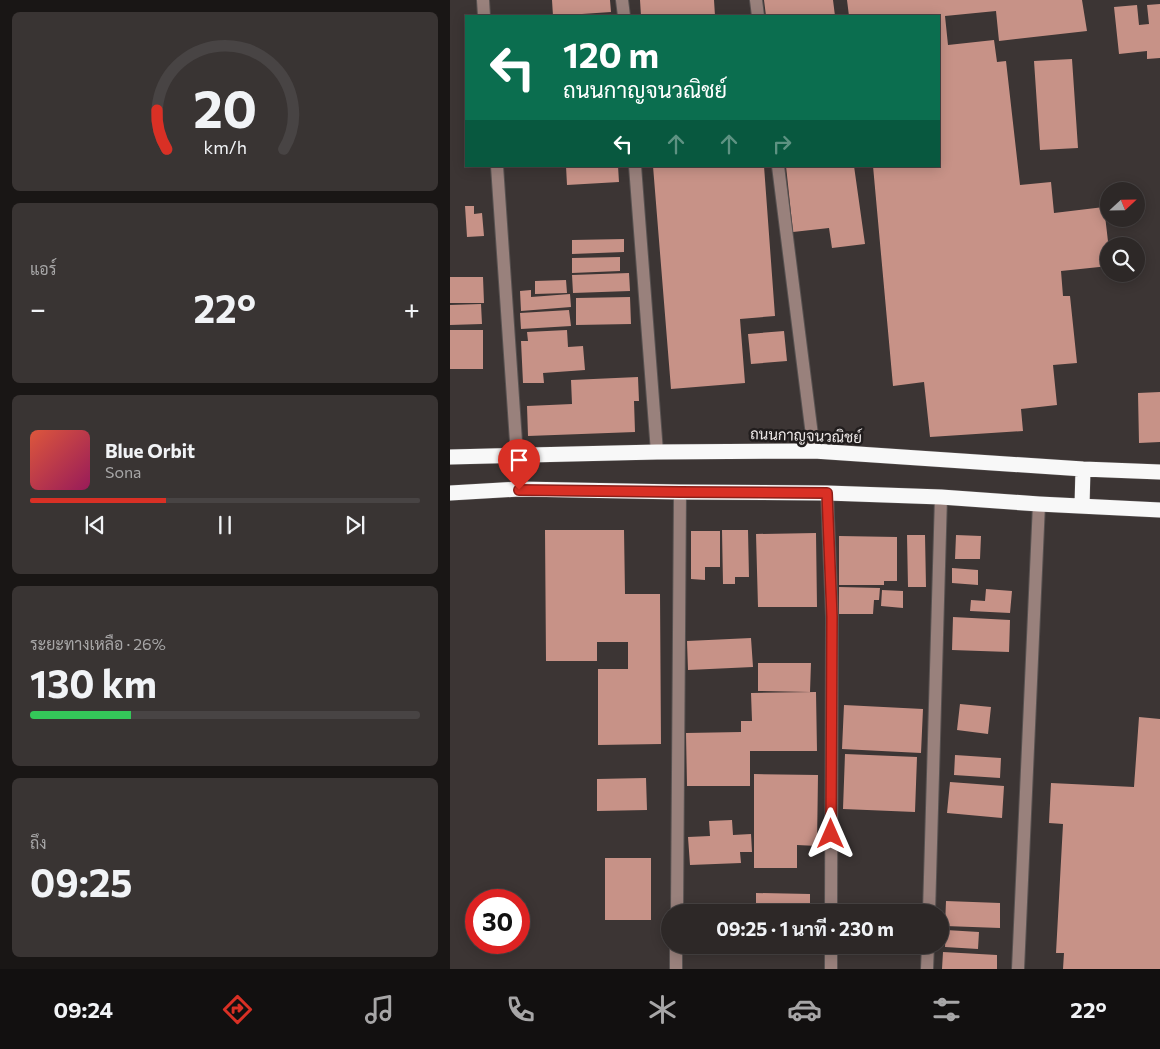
<!DOCTYPE html>
<html lang="th">
<head>
<meta charset="utf-8">
<style>
	body { margin:0; font-family:Commissioner,Sarabun,sans-serif; background:#393433; color:#f1f3f6; height:100vh; display:flex; flex-direction:column; font-size:19px; white-space:nowrap }
	* { box-sizing:border-box; margin:0 }
	p { font-size:16px; color:#a7a6a7 }
	.icon { flex:none; width:28px; height:28px; fill:none; stroke:currentColor; stroke-width:2; stroke-linecap:round; stroke-linejoin:round }
	.map { position:relative; flex:1; overflow:hidden }
	.side { display:flex; flex-direction:column; gap:12px; padding:12px; background:#191615; width:450px }
	.side>* { flex:none }
	.banner { position:absolute; left:15px; top:15px; width:475px; height:152px; border-radius:0px; box-shadow:0 2px 12px #0003,0 0 0 1px #484444; background:#0b6e4f; color:#fff; overflow:hidden }
	.needle { width:32px; rotate:68deg }
	.tools { position:absolute; left:650px; top:182px; display:grid; gap:10px }
	.tools a { display:grid; place-items:center; width:45px; height:45px; border-radius:50%; background:#2d2827; box-shadow:0 2px 12px #0003,0 0 0 1px #484444; font-size:25px }
	.speed { position:absolute; left:15px; top:889px; display:flex; gap:10px; font-size:25px; font-weight:700; text-align:center }
	.speed>* { display:grid; place-content:center; width:65px; height:65px; border-radius:50%; background:#2d2827; box-shadow:0 2px 12px #0003,0 0 0 1px #484444; line-height:1 }
	.speed .limit { border:8px solid #d22; background:#fff; color:#111 }
	.pin { position:absolute; display:grid; place-items:center; width:42px; height:42px; color:#fff; margin:-51px -21px; border-radius:50% 50% 50% 0; rotate:-45deg; box-shadow:0 0 5px #0007 }
	.pin .icon { rotate:45deg }
	.me { position:absolute; width:55px; margin:-28px; rotate:0deg; stroke-linejoin:round; filter:drop-shadow(0 0 4px #0008) }
	.turn { display:flex; align-items:center; gap:18px; height:105px; padding:0 15px; font-size:22px }
	.turn .icon { width:65px; height:65px; stroke-width:2.5 }
	.turn b { display:block; font-size:35px; line-height:42px }
	.lanes { display:flex; align-items:center; height:48px; padding:0 15px; background:#0003; justify-content:center; gap:25px; direction:ltr }
	.lanes .off { opacity:.35 }
	.big { font-size:38px; font-weight:700; line-height:1.1 }
	.side .widget { flex:1; display:flex; flex-direction:column; justify-content:center; gap:8px; min-width:0; padding:0 18px; border-radius:8px; background:#393433 }
	.side .dial { align-items:center; gap:0 }
	.dial svg { height:130px; overflow:visible; fill:none; stroke:#484444; stroke-width:7; stroke-linecap:round; text-anchor:middle }
	.dial text { fill:#f1f3f6; stroke:none }
	.song { display:flex; align-items:center; gap:15px }
	.cover { width:60px; height:60px; border-radius:8px; background:linear-gradient(135deg,hsl(10 70% 55%),hsl(330 70% 35%)) }
	.played { height:5px; border-radius:2px; background:linear-gradient(90deg,#d93025 35%,#484444 35%) }
	.keys { display:flex; justify-content:space-around; direction:ltr }
	.heat { display:flex; justify-content:space-between; align-items:center; font-size:28px; direction:ltr }
	.charge { height:8px; border-radius:4px; background:linear-gradient(90deg,#34c759 26%,#484444 0) }
	.trip { position:absolute; left:211px; top:904px; width:288px; height:50px; border-radius:25px; background:#2d2827; box-shadow:0 2px 12px #0003,0 0 0 1px #484444; font-weight:700; line-height:50px; text-align:center }
	.menu { display:flex; height:80px; justify-content:space-around; align-items:center; background:#121010; color:#a7a6a7 }
	.menu .icon { width:35px; height:35px }
	.menu .current { color:#d93025 }
	.menu b { font-size:22px; color:#f1f3f6 }
	main { display:flex; flex:1; min-height:0 }
	.map>svg:first-child { display:block }
	.building { fill:#c79287 }
	.lines { fill:none; stroke-linecap:round; stroke-linejoin:round }
	.minor-casing { stroke:#585251; stroke-width:14 }
	.highway-casing { stroke:#585251; stroke-width:16 }
	.minor { stroke:#99817c; stroke-width:12 }
	.highway { stroke:#f8f8f8; stroke-width:15 }
	.route-casing { stroke:#8d1f18; stroke-width:12 }
	.route { stroke:#d93025; stroke-width:9 }
	.labels { text-anchor:middle; stroke-width:5; stroke-linejoin:round; paint-order:stroke }
	.street-label { font-size:15px; fill:#eee9e8; stroke:#211d1d }
</style>
</head>
<body>
<main>
<section class="side">
<div class="widget dial"><svg viewBox="0 0 100 80">
<path d="M14 69A42 42 0 1 1 86 69"/>
<path d="M14 69A42 42 0 0 1 8 45" stroke="#d93025"/>
<text x="50" y="56" font-size="32" font-weight="700">20</text>
<text x="50" y="72" font-size="11">km/h</text>
</svg></div>
<div class="widget"><p>แอร์</p>
<div class="heat"><a>−</a><b class="big">22°</b><a>+</a></div>
</div>
<div class="widget">
<div class="song"><i class="cover"></i><div><b>Blue Orbit</b><p>Sona</p></div></div>
<div class="played"></div>
<div class="keys"><svg class="icon" aria-label="previous" viewBox="0 0 24 24"><path d="M18 5L8 12l10 7zM5 5v14"/></svg><svg class="icon" aria-label="pause" viewBox="0 0 24 24"><path d="M8 5v14M16 5v14"/></svg><svg class="icon" aria-label="next" viewBox="0 0 24 24"><path d="M6 5l10 7-10 7zM19 5v14"/></svg></div>
</div>
<div class="widget"><p>ระยะทางเหลือ · 26%</p><b class="big">130 km</b><div class="charge"></div></div>
<div class="widget"><p>ถึง</p><b class="big">09:25</b></div>
</section>
<div class="map">
<svg width="710" height="969" viewBox="0 0 710 969">
	<rect width="100%" height="100%" fill="#3c3534"/>
	<!-- building -->
	<path class="building" d="M102 0H160L161 12 103 16Z
		M190 0H264L265 16H191Z
		M314 0H383L385 16H316Z
		M397 0H632L637 31 549 41 546 11 495 16 498 45 544 40 547 62 556 61 570 185 601 182 604 213 654 207 659 250V266L611 271 613 296H620L627 363 603 365 607 405 571 409 573 431 480 437 474 382 443 386 423 166H489V16H399Z
		M710 4V58L697 59V51L669 54 664 7 687 5 689 25 699 24 697 5Z
		M622 59 628 148 590 150 584 61Z
		M116 166H168L169 182 117 185Z
		M203 166H314L325 316 290 319 295 383 221 389Z
		M336 166H404L415 244 382 248 379 228 343 232Z
		M15 206H24V214L32 213 34 236 17 237Z
		M174 239V252L122 254V240Z
		M170 257V271L122 273V258Z
		M179 273 180 291 123 293 122 275Z
		M0 277H33L34 303H0Z
		M116 280 117 293 85 294V281Z
		M81 290V297L120 294 121 307 71 311 70 291Z
		M180 297 181 324 126 325V298Z
		M31 304 32 324 0 325V305Z
		M119 310 121 326 71 329 70 313Z
		M0 330H33V369H0Z
		M117 330 118 347 133 346 135 370 93 373 94 383H73L71 341H78L77 332Z
		M334 331 337 361 301 364 298 334Z
		M188 377 189 401H184L185 432 78 436 77 406 122 404 121 380Z
		M710 392V442L689 443 688 393Z
		M95 530H174L175 594H210L211 744 148 745V669H178V642H147V661H96Z
		M272 530H298L299 577H285V584H273Z
		M241 531H270V567H255V580L241 579Z
		M366 533 367 607H308L306 534Z
		M457 535H475L476 587H458Z
		M506 535 531 536 530 559H505Z
		M389 536 447 537V581H434V585H389Z
		M502 568 528 570V585L502 583Z
		M389 587 430 588 429 600H424L423 614H389Z
		M536 589 562 591 560 613 520 611 521 600 535 601Z
		M432 590 453 591V608L431 606Z
		M503 617 560 620 559 652 502 650Z
		M301 638 303 667 238 670 237 641Z
		M308 663H361L360 692 308 691Z
		M366 692 367 751H300V786H237L236 733 291 732V721H302L301 693Z
		M510 704 541 707 538 734 507 730Z
		M394 705 473 709 471 753 392 749Z
		M689 717 710 719V969H613L614 953H606L613 824 599 823 601 783 684 787Z
		M395 754 467 757 465 812 393 809Z
		M505 755 551 758 550 778 504 775Z
		M304 774 368 775 367 846 347 845V868H304Z
		M196 778 197 810 147 811V779Z
		M500 782 554 786 552 818 497 813Z
		M282 820 283 835 301 834 302 852H290L291 863 240 865 238 837 260 836 259 821Z
		M155 858H201V920H155Z
		M306 893 360 894V912H306Z
		M496 901 550 903V928L495 926Z
		M496 930 529 932 528 949 495 947Z
		M241 945H289V946L242 951Z
		M305 945H359V951L305 950Z
		M493 952 547 955V969H492Z"/>
	<g class="lines">
		<defs>
			<path id="minor" d="M33 0 34 16
				M172 0 174 16
				M306 0 308 16
				M47 166 67 456
				M185 166 207 452
				M328 166 364 451
				M377 493 382 617 381 912
				M227 912 230 492
				M479 912 491 497
				M226 969V945
				M381 969V945
				M477 969 478 945
				M568 969 589 504"/>
			<path id="highway" d="M0 457 207 452 364 451 633 469 710 472
				M0 493 69 489 230 492 377 493 491 497 589 504 710 510
				M632 506 633 469"/>
		</defs>
		<!-- minor casing -->
		<use href="#minor" class="minor-casing"/>
		<!-- highway casing -->
		<use href="#highway" class="highway-casing"/>
		<!-- minor -->
		<use href="#minor" class="minor"/>
		<!-- highway -->
		<use href="#highway" class="highway"/>
	</g>
	<g class="lines">
		<defs>
			<path id="route" d="M69 490 230 492 377 493 382 617 381 834"/>
		</defs>
		<!-- route casing -->
		<use href="#route" class="route-casing"/>
		<!-- route -->
		<use href="#route" class="route"/>
	</g>
	<g class="labels">
		<!-- street labels -->
		<g class="street-label">
			<text transform="translate(356 436) rotate(2)" y="5">ถนนกาญจนวณิชย์</text>
		</g>
	</g>
</svg>
<div class="tools">
<a><svg class="needle" viewBox="-14 -14 28 28"><path d="M0-13l5 13h-10z" fill="#e53935"/><path d="M0 13l5-13h-10z" fill="#a7a6a7"/></svg></a>
<a><svg class="icon" aria-label="search" viewBox="0 0 24 24"><circle cx="10" cy="10" r="6"/><path d="M15 15l6 6"/></svg></a>
</div>
<div class="speed"><div class="limit">30</div></div>
<div class="pin" style="left:69px;top:490px;background:#d93025"><svg class="icon" aria-label="arrive" viewBox="0 0 24 24"><path d="M6 21V4h12l-3 4 3 4H6"/></svg></div>
<svg class="me" style="left:381px;top:834px" viewBox="-20 -20 40 40"><path d="M0-17L14 15 0 8-14 15z" fill="#d93025" stroke="#fff" stroke-width="4"/></svg>
<div class="trip">09:25 · 1 นาที · 230 m</div>
<div class="banner">
<div class="turn"><svg class="icon" aria-label="left" viewBox="0 0 24 24"><path d="M17 20v-9H6M10 6l-5 5 5 5"/></svg><div><b>120 m</b>ถนนกาญจนวณิชย์</div></div>
<div class="lanes"><svg class="icon" aria-label="left" viewBox="0 0 24 24"><path d="M17 20v-9H6M10 6l-5 5 5 5"/></svg><svg class="icon off" aria-label="ahead" viewBox="0 0 24 24"><path d="M12 20V5M6 11l6-6 6 6"/></svg><svg class="icon off" aria-label="ahead" viewBox="0 0 24 24"><path d="M12 20V5M6 11l6-6 6 6"/></svg><svg class="icon off" aria-label="right" viewBox="0 0 24 24"><path d="M7 20v-9h11M14 6l5 5-5 5"/></svg></div>
</div>
</div>
</main>
<nav class="menu">
<b>09:24</b>
<svg class="icon current" aria-label="directions" viewBox="0 0 24 24"><path d="M12 3l9 9-9 9-9-9zM9 14v-3h6M13 9l2 2-2 2"/></svg>
<svg class="icon" aria-label="music" viewBox="0 0 24 24"><path d="M9 18V5l10-2v13"/><circle cx="6" cy="18" r="3"/><circle cx="16" cy="16" r="3"/></svg>
<svg class="icon" aria-label="phone" viewBox="0 0 24 24"><path d="M5 4h4l2 5-3 2q2 4 5 5l2-3 5 2v4C11 20 4 13 5 4z"/></svg>
<svg class="icon" aria-label="climate" viewBox="0 0 24 24"><path d="M12 3v18M4 7l16 10M4 17L20 7"/></svg>
<svg class="icon" aria-label="car" viewBox="0 0 24 24"><path d="M5 17H2v-5l4-1 3-4h7l3 4 3 1v5h-3M9 17h6M6 11h13"/><circle cx="7" cy="17" r="2"/><circle cx="17" cy="17" r="2"/></svg>
<svg class="icon" aria-label="filters" viewBox="0 0 24 24"><path d="M4 7h16M4 17h16"/><circle cx="9" cy="7" r="2"/><circle cx="15" cy="17" r="2"/></svg>
<b>22°</b>
</nav>
</body>
</html>
